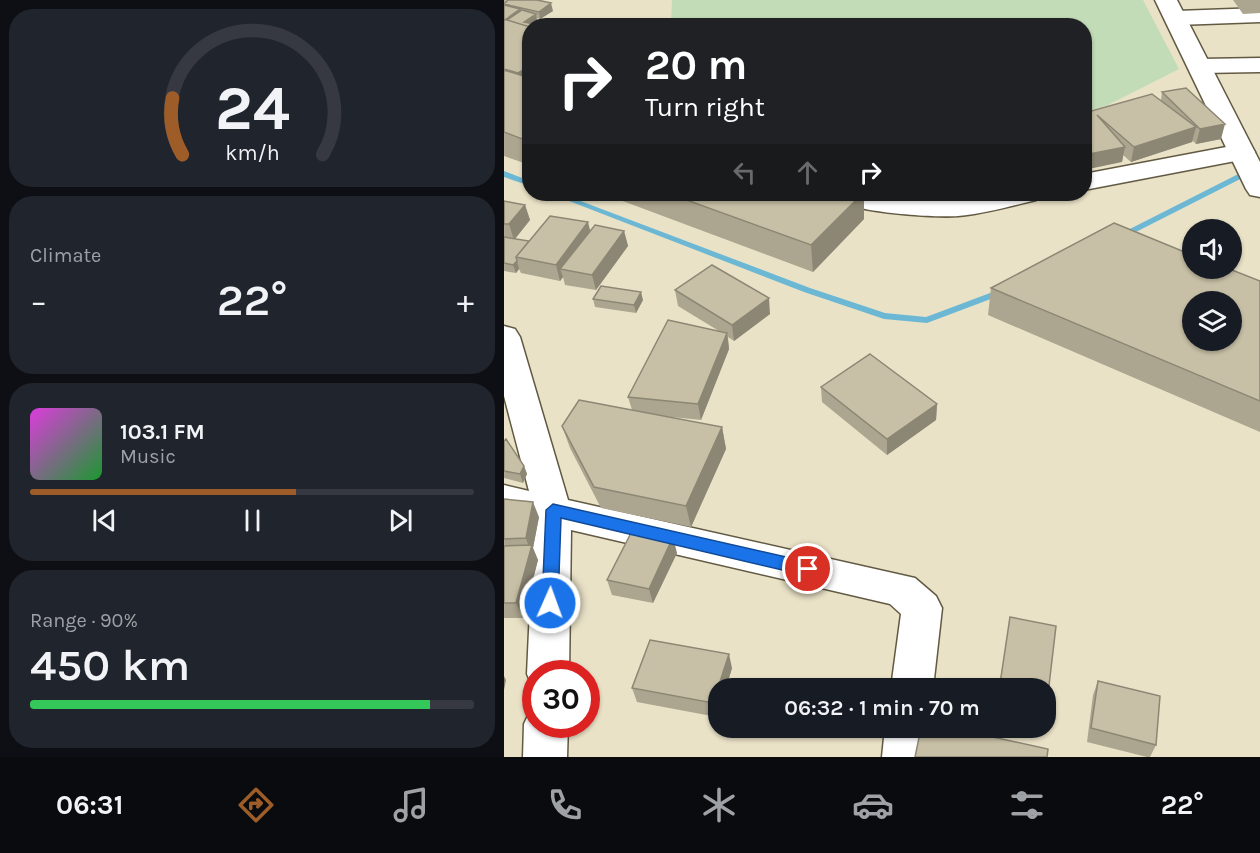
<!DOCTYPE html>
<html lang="en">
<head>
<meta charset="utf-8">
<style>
	body { margin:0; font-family:Karla,sans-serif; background:#20242c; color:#f1f3f6; height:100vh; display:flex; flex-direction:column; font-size:22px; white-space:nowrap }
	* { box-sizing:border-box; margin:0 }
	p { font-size:20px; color:#9ea1a6 }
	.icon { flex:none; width:33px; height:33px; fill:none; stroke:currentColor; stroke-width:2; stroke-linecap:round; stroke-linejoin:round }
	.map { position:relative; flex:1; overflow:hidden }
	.drawer { display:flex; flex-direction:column; gap:9px; padding:9px; background:#0d0f14; width:504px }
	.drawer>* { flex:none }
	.top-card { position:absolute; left:18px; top:18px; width:570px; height:183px; border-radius:24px; box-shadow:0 2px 4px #0004; background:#202124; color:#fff; overflow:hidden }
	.fabs { position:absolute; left:678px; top:219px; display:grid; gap:12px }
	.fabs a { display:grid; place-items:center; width:60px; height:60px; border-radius:50%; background:#171b24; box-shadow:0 2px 4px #0004; font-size:30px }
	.speed { position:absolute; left:18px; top:660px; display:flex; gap:12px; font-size:30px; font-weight:700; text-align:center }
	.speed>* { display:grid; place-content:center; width:78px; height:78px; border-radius:50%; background:#171b24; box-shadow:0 2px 4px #0004; line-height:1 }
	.speed .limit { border:9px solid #d22; background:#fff; color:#111 }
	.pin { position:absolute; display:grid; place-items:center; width:51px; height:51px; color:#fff; margin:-26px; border:3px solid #fff; border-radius:50%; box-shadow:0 2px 6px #0007 }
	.me { position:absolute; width:66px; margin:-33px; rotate:2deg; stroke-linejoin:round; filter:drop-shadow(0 0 4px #0008) }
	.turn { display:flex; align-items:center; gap:21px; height:126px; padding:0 24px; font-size:27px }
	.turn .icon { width:78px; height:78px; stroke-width:2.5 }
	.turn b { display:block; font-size:42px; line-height:51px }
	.lanes { display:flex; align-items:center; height:57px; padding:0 24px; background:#0003; justify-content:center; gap:30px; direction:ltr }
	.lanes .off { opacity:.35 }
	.big { font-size:45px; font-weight:600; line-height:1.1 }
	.drawer .card { flex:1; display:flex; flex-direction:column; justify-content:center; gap:9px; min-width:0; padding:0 21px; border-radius:24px; background:#20242c }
	.drawer .dial { align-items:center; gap:0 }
	.dial svg { height:156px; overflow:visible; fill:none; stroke:#363941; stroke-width:7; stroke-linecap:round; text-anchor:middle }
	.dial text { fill:#f1f3f6; stroke:none }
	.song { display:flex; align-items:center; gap:18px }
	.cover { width:72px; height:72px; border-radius:9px; background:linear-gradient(135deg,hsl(300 70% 55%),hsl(130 70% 35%)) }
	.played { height:6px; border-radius:3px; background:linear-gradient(90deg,#9e5d28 60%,#363941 60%) }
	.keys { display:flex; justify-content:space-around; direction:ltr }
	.heat { display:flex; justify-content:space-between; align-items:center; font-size:33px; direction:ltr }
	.charge { height:9px; border-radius:4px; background:linear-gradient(90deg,#34c759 90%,#363941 0) }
	.trip { position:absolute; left:204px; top:678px; width:348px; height:60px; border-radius:24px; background:#171b24; box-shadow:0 2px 4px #0004; font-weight:600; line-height:60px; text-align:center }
	.dock { display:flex; height:96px; justify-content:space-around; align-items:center; background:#090b0e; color:#9ea1a6 }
	.dock .icon { width:42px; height:42px }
	.dock .active { color:#9e5d28 }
	.dock b { font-size:27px; color:#f1f3f6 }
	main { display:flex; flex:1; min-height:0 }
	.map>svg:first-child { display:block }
	.green { fill:#c1dcb6 }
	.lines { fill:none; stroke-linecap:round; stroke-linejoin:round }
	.stream { fill:#6cb8d4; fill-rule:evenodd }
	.street-casing { stroke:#615942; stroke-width:3 }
	.secondary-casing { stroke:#615942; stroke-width:3 }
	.street { fill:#fff; fill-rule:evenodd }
	.secondary { fill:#fff; fill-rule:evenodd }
	.wall { fill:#aca58f }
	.shaded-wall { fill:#8c8674 }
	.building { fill:#c8c0a6; stroke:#8c8674; stroke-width:1.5; fill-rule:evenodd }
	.route { fill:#1a73e8; stroke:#114b97; stroke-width:1.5 }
</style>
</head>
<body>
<main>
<section class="drawer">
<div class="card dial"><svg viewBox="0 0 100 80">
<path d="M14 69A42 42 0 1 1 86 69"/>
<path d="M14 69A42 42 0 0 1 9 40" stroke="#9e5d28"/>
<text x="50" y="56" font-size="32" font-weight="700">24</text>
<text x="50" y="72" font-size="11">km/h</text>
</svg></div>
<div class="card"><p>Climate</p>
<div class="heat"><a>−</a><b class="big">22°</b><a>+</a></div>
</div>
<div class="card">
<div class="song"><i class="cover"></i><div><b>103.1 FM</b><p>Music</p></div></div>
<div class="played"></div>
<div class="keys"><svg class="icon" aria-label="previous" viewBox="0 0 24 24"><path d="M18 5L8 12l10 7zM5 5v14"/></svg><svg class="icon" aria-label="pause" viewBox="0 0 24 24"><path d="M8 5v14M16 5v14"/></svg><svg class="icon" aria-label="next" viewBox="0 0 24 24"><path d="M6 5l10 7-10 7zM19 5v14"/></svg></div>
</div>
<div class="card"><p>Range · 90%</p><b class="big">450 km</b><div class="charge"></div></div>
</section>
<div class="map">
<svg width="756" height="757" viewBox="0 0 756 757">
	<rect width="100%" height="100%" fill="#eae2c7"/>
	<!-- green -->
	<path class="green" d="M168 0H639L675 69 604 105 581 112 580 26 167 25Z"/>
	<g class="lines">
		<!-- stream -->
		<path class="stream" d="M756 163V169L620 238 617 239 612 236Z
			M0 171 26 181V186L0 177Z
			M47 194H58L306 288 381 313 422 317 494 290H500L502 292 500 294 423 323 380 319 300 292Z"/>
		<defs>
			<path id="street" d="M756 8V22L673 25 665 23 662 18 665 13 673 11Z
				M756 58V72L697 73 689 71 685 66 689 61 697 59Z
				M738 144 747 146 751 152 747 158 580 190V174Z
				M322 194H362L453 200 483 194H536L532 200C507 206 479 214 454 216 430 218 335 212 322 194Z
				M0 326 11 329 16 337 64 500 411 578 432 596 438 608 429 688H387L397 614 386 604 67 530 65 674H32V689L29 688 23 674 30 522 0 515V485L25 491 0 396Z
				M32 707V724H64L63 757H19L20 724 27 709Z
				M381 728H425L422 757H378Z"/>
			<path id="secondary" d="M651 0H673L756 162V197L746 195 742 189Z"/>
		</defs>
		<!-- street casing -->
		<use href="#street" class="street-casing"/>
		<!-- secondary casing -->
		<use href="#secondary" class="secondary-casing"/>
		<!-- street -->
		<use href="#street" class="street"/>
		<!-- secondary -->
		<use href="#secondary" class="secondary"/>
	</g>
	<!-- wall -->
	<path class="wall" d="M0 0 49 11 36 19 33 18V21L26 26V165L0 156Z
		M729 0H756V13L739 14Z
		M658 92 717 139 692 144 689 141 688 142 627 162 619 155 618 162 580 113 657 100Z
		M100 194H360V219L309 272Z
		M432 194H478L436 201Z
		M0 201 21 205 26 220 11 239 25 241 86 231H120L124 246 92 290 61 285 59 277 56 281 17 273 15 269 12 273 0 271Z
		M756 281V432L484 315 487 288Z
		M171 290 266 314 230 341 224 337 225 349 197 420 158 416 218 427 222 449 187 527 97 508 66 448 58 426 128 410 124 397 215 331 174 306Z
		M89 299 139 300 132 313 91 307Z
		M317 387 433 404 432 420 383 455 318 402Z
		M0 441 20 466 23 474 19 483 0 478Z
		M0 499 35 517 29 548 34 560 19 618H0Z
		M173 553 149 603 108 595 103 580Z
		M506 617 544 694 542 705V688H495Z
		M228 668 222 688H214L213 717 133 702 128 688Z
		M594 681 652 745 646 757H643L583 742 589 695Z"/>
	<!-- shaded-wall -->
	<path class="shaded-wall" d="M47 3 49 11 36 19 35 12Z
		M16 9 18 17 3 27 0 20Z
		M32 14 33 21 27 26 20 22Z
		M26 66V90L20 94 14 73Z
		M721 124 717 139 692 144 696 129Z
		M692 127 688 142 627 162 630 147Z
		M621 147 618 162 580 170V155Z
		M358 194H360V219L309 272 307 245Z
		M436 194H478L436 201Z
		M21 205 26 220 10 240 5 224Z
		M84 222 88 238 56 269 59 277 56 281 52 265Z
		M120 231 124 246 92 290 88 275Z
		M13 261 15 269 12 273 9 265Z
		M137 292 139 300 132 313 130 305Z
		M265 298 266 314 230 341 228 325Z
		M223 333 225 349 197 420 194 404Z
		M433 404 432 420 383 455V439Z
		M218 427 222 449 187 527 182 506Z
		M20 466 23 474 19 483 16 474Z
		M29 502 35 517 29 548 34 560 19 618 12 603 26 550 22 538Z
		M169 537 173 553 149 603 145 589Z
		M225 654 228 668 222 688H214V711L213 717 209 703Z
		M0 676 2 680 0 690Z"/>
	<!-- building -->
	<path class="building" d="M4 0H33L47 3 35 12 0 4Z
		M0 5 16 9 1 20 0 19Z
		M18 10 32 14 20 22 30 24 28 26H26V27L3 20Z
		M0 19 26 27V66L14 73 0 69Z
		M79 23 88 26H75Z
		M0 70 26 78V142L0 132Z
		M682 88 721 124 696 129 658 92Z
		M648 94 692 127 630 147 593 115 621 147 580 155V113Z
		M166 194H358L307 245Z
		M0 201 21 205 5 224H0Z
		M46 216 84 222 52 265 12 257Z
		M610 223 688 255V268H723L756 281V401L487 288ZM688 302H728V340H688Z
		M91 225 120 231 88 275 56 269Z
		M0 237 25 241 12 257 13 261 9 265 0 263Z
		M208 265 265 298 228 325 171 290Z
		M97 286 137 292 130 305 89 299Z
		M164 320 223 333 194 404 124 397Z
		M366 354 433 404 383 439 317 387Z
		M75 400 218 427 182 506 90 487 58 426Z
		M2 439 20 466 16 474 0 471V441Z
		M0 499 29 502 22 538 0 539Z
		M129 529 169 537 145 589 103 580Z
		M28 545 12 603H0V546Z
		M506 617 552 626 544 694 542 693V688H518L496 684Z
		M146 640 225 654 209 703 128 688Z
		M594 681 656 696 652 745 587 728Z
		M417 728H447L544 749 543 757H411Z"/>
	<!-- route -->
	<path class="route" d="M49 504 304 562 310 564 312 569 310 574 304 576 57 518 54 603 52 609H40L38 603 42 510Z"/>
</svg>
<div class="fabs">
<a><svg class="icon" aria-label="sound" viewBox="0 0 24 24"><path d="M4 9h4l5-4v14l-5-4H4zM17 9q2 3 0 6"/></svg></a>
<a><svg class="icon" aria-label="layers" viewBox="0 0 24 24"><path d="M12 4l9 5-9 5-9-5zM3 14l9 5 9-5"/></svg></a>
</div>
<div class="speed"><div class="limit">30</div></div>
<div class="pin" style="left:304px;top:569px;background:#d93025"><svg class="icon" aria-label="arrive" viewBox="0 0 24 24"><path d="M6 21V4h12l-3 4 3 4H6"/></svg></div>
<svg class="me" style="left:46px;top:603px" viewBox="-20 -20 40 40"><circle r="17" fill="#1a73e8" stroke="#fff" stroke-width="3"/><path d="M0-11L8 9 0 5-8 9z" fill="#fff"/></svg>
<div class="trip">06:32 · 1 min · 70 m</div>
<div class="top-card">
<div class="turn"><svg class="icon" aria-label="right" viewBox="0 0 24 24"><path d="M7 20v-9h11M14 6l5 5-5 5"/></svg><div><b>20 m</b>Turn right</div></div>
<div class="lanes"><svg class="icon off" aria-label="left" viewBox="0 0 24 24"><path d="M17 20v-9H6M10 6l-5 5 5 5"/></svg><svg class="icon off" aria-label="ahead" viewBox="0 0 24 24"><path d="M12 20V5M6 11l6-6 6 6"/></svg><svg class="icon" aria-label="right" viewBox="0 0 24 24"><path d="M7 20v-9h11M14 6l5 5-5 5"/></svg></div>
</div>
</div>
</main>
<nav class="dock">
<b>06:31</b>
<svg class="icon active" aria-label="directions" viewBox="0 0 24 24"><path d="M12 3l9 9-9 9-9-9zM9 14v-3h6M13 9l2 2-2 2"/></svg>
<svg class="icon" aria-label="music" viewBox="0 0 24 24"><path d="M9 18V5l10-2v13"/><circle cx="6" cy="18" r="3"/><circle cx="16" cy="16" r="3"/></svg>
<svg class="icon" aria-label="phone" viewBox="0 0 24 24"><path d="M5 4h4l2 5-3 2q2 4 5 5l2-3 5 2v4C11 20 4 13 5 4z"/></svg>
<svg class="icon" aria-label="climate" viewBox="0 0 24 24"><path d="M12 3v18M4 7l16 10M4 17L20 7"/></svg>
<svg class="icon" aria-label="car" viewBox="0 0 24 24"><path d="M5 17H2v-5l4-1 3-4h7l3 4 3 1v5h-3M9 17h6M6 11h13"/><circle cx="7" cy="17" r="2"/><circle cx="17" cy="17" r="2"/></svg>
<svg class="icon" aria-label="filters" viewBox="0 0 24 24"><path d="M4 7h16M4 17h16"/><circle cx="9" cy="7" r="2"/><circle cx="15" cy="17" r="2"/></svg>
<b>22°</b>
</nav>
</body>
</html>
